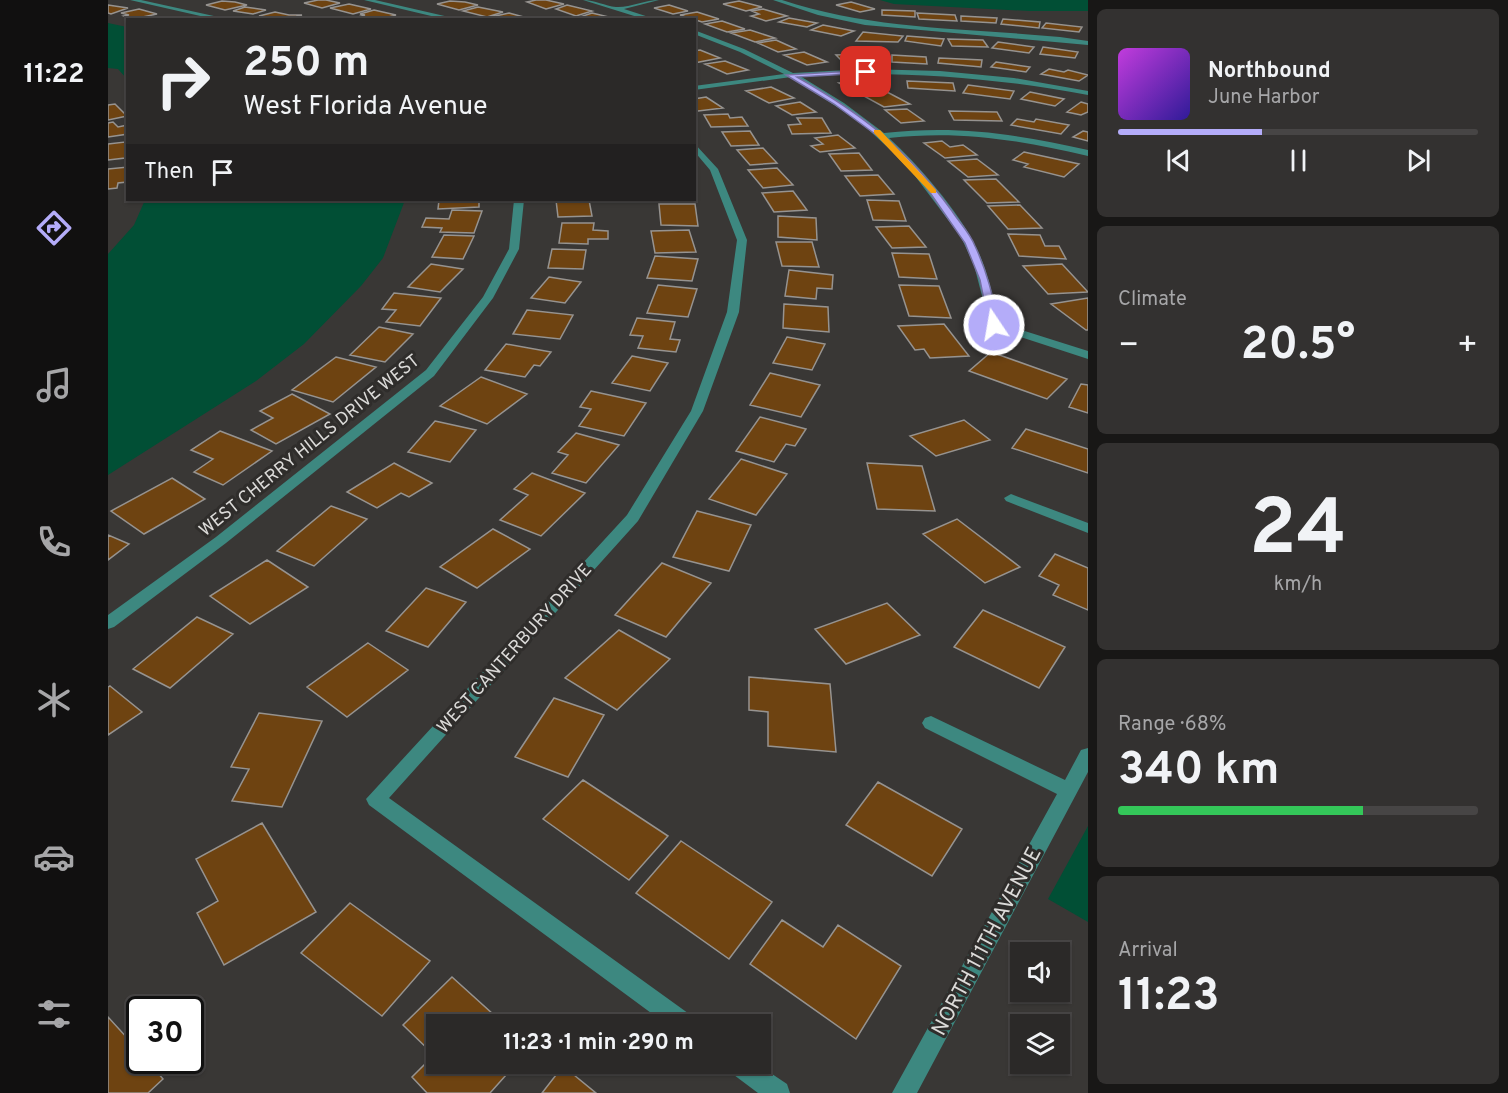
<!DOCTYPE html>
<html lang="en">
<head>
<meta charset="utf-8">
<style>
	body { margin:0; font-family:Overpass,sans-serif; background:#333130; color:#f1f3f6; height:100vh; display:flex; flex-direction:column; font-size:22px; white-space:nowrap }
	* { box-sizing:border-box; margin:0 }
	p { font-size:20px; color:#a6a6a8 }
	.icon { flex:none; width:33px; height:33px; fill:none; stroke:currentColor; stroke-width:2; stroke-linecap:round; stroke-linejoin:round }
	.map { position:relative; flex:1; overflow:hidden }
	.details { display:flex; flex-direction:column; gap:9px; padding:9px; background:#181716; width:420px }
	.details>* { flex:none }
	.hud { position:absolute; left:18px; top:18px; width:570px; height:183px; border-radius:0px; box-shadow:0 2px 4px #0004,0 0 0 2px #474545; background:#2b2928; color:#f1f3f6; overflow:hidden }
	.fabs { position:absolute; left:902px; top:942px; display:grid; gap:12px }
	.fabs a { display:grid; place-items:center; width:60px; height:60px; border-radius:0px; background:#2b2928; box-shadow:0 2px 4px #0004,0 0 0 2px #474545; font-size:30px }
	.speed { position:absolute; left:18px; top:996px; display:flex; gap:12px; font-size:30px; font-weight:700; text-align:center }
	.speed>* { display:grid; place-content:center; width:78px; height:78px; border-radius:50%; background:#2b2928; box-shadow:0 2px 4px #0004,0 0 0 2px #474545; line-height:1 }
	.speed .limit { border:3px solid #111; border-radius:9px; background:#fff; color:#111 }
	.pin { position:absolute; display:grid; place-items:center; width:51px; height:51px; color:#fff; margin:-26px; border-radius:12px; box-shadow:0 3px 9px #0006 }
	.me { position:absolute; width:66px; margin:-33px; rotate:348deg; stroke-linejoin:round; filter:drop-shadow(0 0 4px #0008) }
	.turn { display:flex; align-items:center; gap:21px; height:126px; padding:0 18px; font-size:27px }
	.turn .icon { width:78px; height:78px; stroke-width:2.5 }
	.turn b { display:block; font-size:42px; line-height:51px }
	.then { display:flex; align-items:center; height:57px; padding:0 18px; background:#0003; gap:12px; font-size:22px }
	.big { font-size:45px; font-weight:700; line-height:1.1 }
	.details .card { flex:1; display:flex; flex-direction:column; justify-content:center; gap:9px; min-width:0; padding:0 21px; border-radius:9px; background:#333130 }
	.details .dial { align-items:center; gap:0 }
	.dial b { font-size:78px; line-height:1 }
	.song { display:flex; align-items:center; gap:18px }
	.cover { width:72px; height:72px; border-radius:9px; background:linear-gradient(135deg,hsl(290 70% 55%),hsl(250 70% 35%)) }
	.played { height:6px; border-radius:3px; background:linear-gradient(90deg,#b4acf9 40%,#474545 40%) }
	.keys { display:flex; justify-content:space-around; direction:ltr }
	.heat { display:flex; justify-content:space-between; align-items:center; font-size:33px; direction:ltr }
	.charge { height:9px; border-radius:4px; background:linear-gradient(90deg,#34c759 68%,#474545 0) }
	.trip { position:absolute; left:318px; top:1014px; width:345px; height:60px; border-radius:0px; background:#2b2928; box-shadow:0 2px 4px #0004,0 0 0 2px #474545; font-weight:700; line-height:60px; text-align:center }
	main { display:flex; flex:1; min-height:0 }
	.tabs { display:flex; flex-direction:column; width:108px; justify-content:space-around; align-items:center; background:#111010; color:#a6a6a8 }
	.tabs .icon { width:42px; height:42px }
	.tabs .current { color:#b4acf9 }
	.tabs b { font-size:27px; color:#f1f3f6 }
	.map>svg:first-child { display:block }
	.green { fill:#014f35 }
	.building { fill:#6e4311; stroke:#969390; stroke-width:1.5 }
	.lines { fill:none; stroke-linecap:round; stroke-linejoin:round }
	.minor { fill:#3d8880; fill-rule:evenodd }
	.route { fill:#b4acf9; stroke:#7570a2; stroke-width:1.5 }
	.slow { fill:#f59e0b }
	.labels { text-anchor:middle; stroke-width:6; stroke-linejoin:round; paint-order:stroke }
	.street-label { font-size:18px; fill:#dbdad8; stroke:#2f2d2b }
	.near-street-label { font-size:21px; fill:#dbdad8; stroke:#2f2d2b }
</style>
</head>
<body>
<main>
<nav class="tabs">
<b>11:22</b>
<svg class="icon current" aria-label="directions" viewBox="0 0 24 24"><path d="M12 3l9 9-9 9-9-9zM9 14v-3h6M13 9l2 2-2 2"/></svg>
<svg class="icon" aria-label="music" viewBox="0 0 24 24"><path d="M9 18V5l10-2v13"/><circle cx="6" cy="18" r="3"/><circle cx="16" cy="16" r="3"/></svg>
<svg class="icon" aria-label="phone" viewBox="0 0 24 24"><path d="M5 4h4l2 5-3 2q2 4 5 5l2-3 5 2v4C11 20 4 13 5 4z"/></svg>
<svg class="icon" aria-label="climate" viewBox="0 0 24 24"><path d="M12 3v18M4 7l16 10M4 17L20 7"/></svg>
<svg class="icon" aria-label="car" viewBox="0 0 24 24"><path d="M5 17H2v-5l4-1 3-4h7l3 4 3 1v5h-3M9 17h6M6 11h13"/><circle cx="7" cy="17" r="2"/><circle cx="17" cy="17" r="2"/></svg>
<svg class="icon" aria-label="filters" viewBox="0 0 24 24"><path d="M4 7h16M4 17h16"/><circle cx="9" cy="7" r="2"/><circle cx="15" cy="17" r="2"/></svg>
</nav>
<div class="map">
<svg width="980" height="1093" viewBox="0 0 980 1093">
	<rect width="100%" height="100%" fill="#393735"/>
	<!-- green -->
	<path class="green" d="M772 0H980V11H922L786 4Z
		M0 23 19 27V79L10 69 0 68Z
		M37 200H297L275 258 253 286 196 344 148 381 0 475V254L26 225Z
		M980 826V922L940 899Z"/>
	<!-- building -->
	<path class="building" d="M210 0H218L232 3 214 8 196 3Z
		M428 0H438L456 4 438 9 419 2Z
		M114 1 127 2 139 5 117 10 98 5Z
		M342 1 357 2 370 5 351 10 329 4Z
		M631 1 654 7 638 11 615 4Z
		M743 2 767 9 752 12 728 5Z
		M241 4 263 9 245 14 222 8Z
		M0 5 20 8 3 14 0 13Z
		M459 5 484 11 468 16 448 9Z
		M561 5 580 11 565 14 546 8Z
		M137 7 158 10 145 14 125 11Z
		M370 7 395 12 379 17 355 11Z
		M31 9 49 14 25 19 16 16 21 15 13 13Z
		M655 9 679 16 658 21 643 16 651 14 644 11Z
		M266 10 288 15 273 19 250 17 257 15 252 14Z
		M774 10 807 11V17L774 15Z
		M167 12 181 15H194L177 20 151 16Z
		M589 12 611 19 594 22 572 15Z
		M401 13 423 19 392 20 383 17Z
		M484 13 509 19H466Z
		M809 13 847 15 849 21 811 19Z
		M853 16 889 18 888 23 853 21Z
		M681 18 709 23 699 27 671 22Z
		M895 19 932 22 931 28 893 24Z
		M614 21 637 29 619 32 597 24Z
		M938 23 974 27 971 32 934 28Z
		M715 25 746 31 733 36 703 30Z
		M642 30 667 38 647 42 623 33Z
		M755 32 795 36 790 42 748 41Z
		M799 36 836 39 833 46 797 41Z
		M840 39 875 40 880 47 844 46Z
		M668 40 688 49 670 52 650 43Z
		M890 42 926 47 921 53 884 48Z
		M935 47 970 52 967 58 932 54Z
		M592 50 612 58 586 63V51Z
		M696 52 719 62 699 65 676 55Z
		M761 54 768 61 735 62 728 55Z
		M784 55 818 57 819 64 784 62Z
		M831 58 874 60 873 67 830 63Z
		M617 61 640 70 619 74 597 64Z
		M888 62 922 67 918 72 883 67Z
		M941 69 956 72 960 70 980 75 971 81 933 74Z
		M755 80 774 90 749 93 731 83Z
		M799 81 845 83 847 91 800 88Z
		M860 85 906 91 902 99 855 93Z
		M663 87 686 98 661 103 638 91Z
		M779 92 802 104 776 107 754 95Z
		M922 92 956 99 947 106 913 99Z
		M598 97 615 108 590 111 586 109V99Z
		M692 102 708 112 684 115 668 106Z
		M973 102 980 104V112L973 115 959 112Z
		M7 104 19 116 0 120V105Z
		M799 109 816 121 793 123 777 110Z
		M841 111 889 112 894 121 846 120Z
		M620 114 622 118 634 117 640 126 603 127 596 115Z
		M689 118H714L723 133 684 134 680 125 693 124Z
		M909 119 926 122 928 119 961 125 953 134 903 125Z
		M5 122 10 127 20 125V134L0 137V123Z
		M642 131 651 145 623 146 614 132Z
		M975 131 980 132V141L965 137Z
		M730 135 747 148 712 152 703 146 715 144 707 138Z
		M834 141 842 147 855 145 869 155 837 158 816 143Z
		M17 142V158L0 160V144Z
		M655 148 669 163 642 165 629 150Z
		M916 152 971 164 956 177 916 167 920 164 905 160Z
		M751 153 764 170 733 171 721 154Z
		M869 159 890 175 860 177 840 161Z
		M20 167 19 182 10 183 9 188 0 189V169Z
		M669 168 685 185 655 188 640 170Z
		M770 175 786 194 752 196 737 176Z
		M888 179 911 202 879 203 856 180Z
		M685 191 699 210 666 212 654 193Z
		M331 200H371V207L330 209Z
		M448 200H481L484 216 450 217Z
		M759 200 791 201 798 221 765 220Z
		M551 204H587L590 226 553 225Z
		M912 205 934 228 900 229 880 206Z
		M344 210 374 211 366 233 332 232 334 228 314 227 318 218 341 219Z
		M670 216 708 218 709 240 670 237Z
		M454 223H486L485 230 500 231V239H480V244L451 243Z
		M801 226 818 247 784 248 768 227Z
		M581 230 588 252 547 253 543 231Z
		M900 234 932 235 937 246H951L958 259 911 256Z
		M336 235 366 236 355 259 324 257Z
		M668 242H704L711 267 674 266Z
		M444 249 478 250 475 269 440 268Z
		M784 253 821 254 829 279 791 277Z
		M547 256 590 259 584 281 539 278Z
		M323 264 355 269 332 292 300 287Z
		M954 264 980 292 940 294 915 266Z
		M681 270 725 275 724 289 709 288 708 299 677 296Z
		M441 277 473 282 457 303 423 298Z
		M550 285 589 289 580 317 539 313Z
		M791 285 831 286 843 318 801 316Z
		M286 293 333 298 312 326 278 322 288 310 274 309Z
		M980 298V330H978L943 304Z
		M676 304 720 307 721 332 675 328Z
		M419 310 465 315 452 339 405 334Z
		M529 318 567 322 562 339 572 340 568 352 530 348 535 336 522 335Z
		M836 324 861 356 822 358 816 349 807 350 790 326Z
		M271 327 305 334 277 362 242 355Z
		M679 337 717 344 704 370 665 363Z
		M398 344 443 352 432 366 426 365 417 377 377 370Z
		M883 352 959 379 939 399 861 371Z
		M524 356 560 363 542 391 504 383Z
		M228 357 268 367 225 402 184 390Z
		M662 373 712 385 693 417 642 405Z
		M373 377 419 394 379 424 332 406Z
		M973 384 980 385V413L961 407Z
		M483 391 538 403 516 436 471 426 483 409 472 407Z
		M184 394 222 414 168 444 143 430 165 418 152 411Z
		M652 417 698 429 687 446 678 444 666 462 628 451Z
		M856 420 882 440 828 456 802 436Z
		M327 421 368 430 342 462 300 452Z
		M918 429 980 449V473L904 448Z
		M112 431 164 451 115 485 86 472 105 459 83 450Z
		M468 433 511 445 478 483 444 473 460 455 450 452Z
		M633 459 679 474 648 515 601 499Z
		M286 463 324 483 301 497 293 493 269 508 239 492Z
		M759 463 814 466 827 511 769 509Z
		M424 473 477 493 433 536 392 520 420 495 406 489Z
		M64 478 97 499 36 534 3 511Z
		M223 506 259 519 206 566 169 551Z
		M589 511 643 525 621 571 565 557Z
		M849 519 912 567 877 583 815 534Z
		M385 529 422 549 369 588 332 567Z
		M0 535 21 544 0 560Z
		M947 554 980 568V610L945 595 951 585 931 576Z
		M159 560 200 587 142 624 102 596Z
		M554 563 603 583 558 637 507 615Z
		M318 588 358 602 320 647 278 631Z
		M779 603 812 635 738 664 707 629Z
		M875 610 957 647 931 688 846 647Z
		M89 617 125 634 62 688 25 669Z
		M511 630 562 659 509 710 457 678Z
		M260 643 300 670 239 717 199 687Z
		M641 677 722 684 728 752 660 746V712L641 710Z
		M2 686 34 712 0 735V687Z
		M446 698 496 715 460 777 407 757Z
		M151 713 214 721 174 807 124 801 141 769 123 767Z
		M475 780 560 836 521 880 435 819Z
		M770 782 854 829 824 876 738 825Z
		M154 823 208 912 116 965 89 913 110 901 88 859Z
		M573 841 664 902 621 959 528 893Z
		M242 903 322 961 274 1016 193 953Z
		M674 920 715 947 730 925 793 966 748 1039 642 964Z
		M344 977 396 1024H328V1064H408L382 1093H319L304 1077 326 1055 295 1025Z
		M0 1017 32 1052V1060H39L55 1079 40 1093H0Z
		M455 1066 488 1093H434Z"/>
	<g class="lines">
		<!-- minor -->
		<path class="minor" d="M22 0H33L124 20H110Z
			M256 0H267L354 20H340Z
			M475 0C487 0 497 6 508 7 521 8 537 0 551 0L516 9 550 20H539Z
			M665 0H674C764 30 859 28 952 37L980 41V45L757 25 710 15Z
			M586 30 636 49 685 73 757 69 832 71 906 78 980 91V95C884 77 789 70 692 76L736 103 776 133C851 125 907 134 980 150V156C911 140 852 130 781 138 809 163 852 213 868 247 880 271 885 297 891 323L980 351V359L882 327 866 265 853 237 798 164 752 122 683 77 586 90V86L676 74 632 52 586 34Z
			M586 143 610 169 639 240 631 312 595 411 530 521 281 798 584 1016 588 1024H558L261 805 258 799 519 515 583 411 619 312 629 240 602 170 586 151Z
			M406 200H416L411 249 385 298 326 376 118 543 6 627 0 629V615L108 537 318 370 375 297 401 249Z
			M903 494 980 523V533L898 501 896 498Z
			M823 716 957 780 973 750 980 748V772L809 1093H784L949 794 817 728 814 723 817 718Z
			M618 1064H649L679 1084 682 1093H650L622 1072Z"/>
	</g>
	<!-- route -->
	<path class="route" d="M760 70 758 73 689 77C756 115 798 148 844 211 851 222 862 233 867 246 879 271 885 297 891 325L890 327 881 325 872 280 857 243 816 184 771 137 726 104 678 75Z"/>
	<!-- slow -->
	<path class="slow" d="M766 130H772L828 190V193H823L766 133Z"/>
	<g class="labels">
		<!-- street labels -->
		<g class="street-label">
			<text transform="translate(201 445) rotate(-39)" y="6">WEST CHERRY HILLS DRIVE WEST</text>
			<text transform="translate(406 648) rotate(-48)" y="6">WEST CANTERBURY DRIVE</text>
		</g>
		<!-- near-street labels -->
		<g class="near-street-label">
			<text transform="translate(878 941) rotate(-62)" y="7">NORTH 111TH AVENUE</text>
		</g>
	</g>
</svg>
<div class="fabs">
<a><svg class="icon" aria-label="sound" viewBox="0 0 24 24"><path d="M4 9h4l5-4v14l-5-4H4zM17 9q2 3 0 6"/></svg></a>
<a><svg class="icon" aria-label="layers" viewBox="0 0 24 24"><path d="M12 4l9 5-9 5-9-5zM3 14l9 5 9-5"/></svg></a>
</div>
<div class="speed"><div class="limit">30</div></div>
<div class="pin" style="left:758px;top:72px;background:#d93025"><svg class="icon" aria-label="arrive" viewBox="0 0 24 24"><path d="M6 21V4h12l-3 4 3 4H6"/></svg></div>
<svg class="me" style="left:886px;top:325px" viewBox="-20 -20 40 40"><circle r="17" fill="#b4acf9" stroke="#fff" stroke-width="3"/><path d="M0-11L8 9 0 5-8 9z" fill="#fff"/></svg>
<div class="trip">11:23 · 1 min · 290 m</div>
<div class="hud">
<div class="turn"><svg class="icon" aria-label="right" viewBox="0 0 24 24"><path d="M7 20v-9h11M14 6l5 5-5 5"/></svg><div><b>250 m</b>West Florida Avenue</div></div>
<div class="then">Then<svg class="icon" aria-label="arrive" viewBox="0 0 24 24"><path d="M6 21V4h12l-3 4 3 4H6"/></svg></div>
</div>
</div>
<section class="details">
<div class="card">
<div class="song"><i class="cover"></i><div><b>Northbound</b><p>June Harbor</p></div></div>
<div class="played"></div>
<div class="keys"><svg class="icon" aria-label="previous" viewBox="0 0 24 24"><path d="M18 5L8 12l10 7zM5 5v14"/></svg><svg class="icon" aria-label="pause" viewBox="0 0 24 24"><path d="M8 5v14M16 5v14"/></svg><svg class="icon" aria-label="next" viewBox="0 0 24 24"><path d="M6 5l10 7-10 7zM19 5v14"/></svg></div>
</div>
<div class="card"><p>Climate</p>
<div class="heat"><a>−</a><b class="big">20.5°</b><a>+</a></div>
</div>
<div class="card dial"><b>24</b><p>km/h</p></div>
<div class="card"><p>Range · 68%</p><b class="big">340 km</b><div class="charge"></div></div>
<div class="card"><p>Arrival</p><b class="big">11:23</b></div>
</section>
</main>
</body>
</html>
